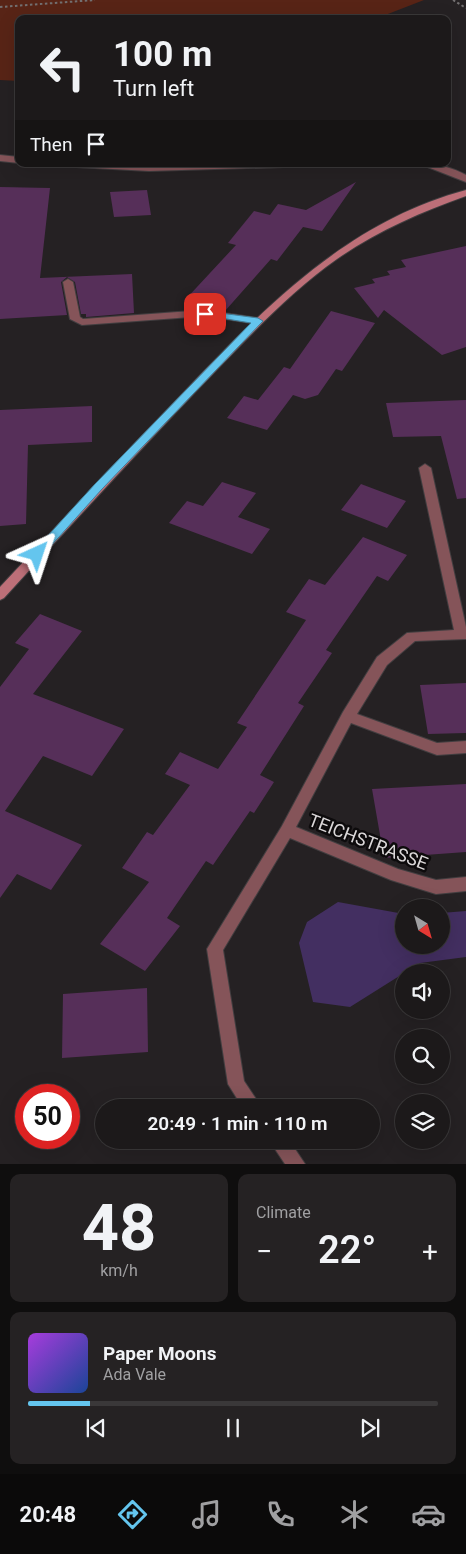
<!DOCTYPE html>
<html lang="en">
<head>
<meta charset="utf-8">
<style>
	body { margin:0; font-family:Roboto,sans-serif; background:#252223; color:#f1f3f6; height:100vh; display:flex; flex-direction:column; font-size:19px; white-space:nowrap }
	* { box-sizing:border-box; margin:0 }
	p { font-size:16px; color:#a0a0a2 }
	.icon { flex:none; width:28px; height:28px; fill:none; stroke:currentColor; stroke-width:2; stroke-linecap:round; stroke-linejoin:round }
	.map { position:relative; height:1164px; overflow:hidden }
	.panel { display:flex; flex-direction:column; gap:10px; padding:10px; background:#0f0e0e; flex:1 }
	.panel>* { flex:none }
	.banner { position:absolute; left:15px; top:15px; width:436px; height:152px; border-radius:10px; box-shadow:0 5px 20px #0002,0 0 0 1px #3a3839; background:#1c191a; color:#f1f3f6; overflow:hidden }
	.needle { width:32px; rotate:143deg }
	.controls { position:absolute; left:395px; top:899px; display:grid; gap:10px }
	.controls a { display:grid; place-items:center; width:55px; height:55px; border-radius:50%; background:#1c191a; box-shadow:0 5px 20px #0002,0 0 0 1px #3a3839; font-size:25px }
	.speed { position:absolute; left:15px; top:1084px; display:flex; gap:10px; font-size:25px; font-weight:700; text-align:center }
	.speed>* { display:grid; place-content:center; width:65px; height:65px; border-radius:50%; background:#1c191a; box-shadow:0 5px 20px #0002,0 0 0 1px #3a3839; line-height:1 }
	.speed .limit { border:8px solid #d22; background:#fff; color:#111 }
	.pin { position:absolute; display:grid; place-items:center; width:42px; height:42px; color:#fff; margin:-21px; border-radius:10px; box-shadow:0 2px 8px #0006 }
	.me { position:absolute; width:55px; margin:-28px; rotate:42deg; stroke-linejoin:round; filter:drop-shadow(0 0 4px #0008) }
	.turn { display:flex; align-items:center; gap:18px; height:105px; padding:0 15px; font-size:22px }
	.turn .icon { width:65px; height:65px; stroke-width:2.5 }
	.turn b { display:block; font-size:35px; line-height:42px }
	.then { display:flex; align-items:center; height:48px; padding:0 15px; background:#0003; gap:10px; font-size:19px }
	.big { font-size:38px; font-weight:600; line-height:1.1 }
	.panel .tile { flex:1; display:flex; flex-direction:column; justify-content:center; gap:8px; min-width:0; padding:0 18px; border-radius:10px; background:#252223 }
	.panel .dial { align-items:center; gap:0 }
	.dial b { font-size:65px; line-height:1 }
	.song { display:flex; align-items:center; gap:15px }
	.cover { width:60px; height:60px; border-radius:8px; background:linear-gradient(135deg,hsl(280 70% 55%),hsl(220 70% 35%)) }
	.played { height:5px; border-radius:2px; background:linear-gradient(90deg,#64c5ee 15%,#3a3839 15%) }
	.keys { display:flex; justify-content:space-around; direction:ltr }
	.heat { display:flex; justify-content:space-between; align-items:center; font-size:28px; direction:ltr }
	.panel .tiles { flex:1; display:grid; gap:10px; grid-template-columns:1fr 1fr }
	.tile:last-child { grid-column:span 2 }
	.trip { position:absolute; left:95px; top:1099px; width:285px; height:50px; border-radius:25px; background:#1c191a; box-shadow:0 5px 20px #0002,0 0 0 1px #3a3839; font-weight:600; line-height:50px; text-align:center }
	.menu { display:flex; height:80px; justify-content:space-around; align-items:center; background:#0b0a0a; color:#a0a0a2 }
	.menu .icon { width:35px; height:35px }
	.menu .active { color:#64c5ee }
	.menu b { font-size:22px; color:#f1f3f6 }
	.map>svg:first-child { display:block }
	.green { fill:#582416 }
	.water { fill:#432f61 }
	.building { fill:#562f59 }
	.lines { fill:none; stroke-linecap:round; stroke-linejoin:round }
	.lane-casing { stroke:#423e40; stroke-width:2 }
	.street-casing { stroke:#423e40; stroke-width:2 }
	.secondary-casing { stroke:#423e40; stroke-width:2 }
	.path { stroke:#737071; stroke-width:2; stroke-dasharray:2.5 2.5; stroke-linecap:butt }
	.lane { fill:#855459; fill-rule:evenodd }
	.street { fill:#855459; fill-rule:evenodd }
	.secondary { fill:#bd6f78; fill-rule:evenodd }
	.route { fill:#64c5ee; stroke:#41809b }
	.labels { text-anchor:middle; stroke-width:5; stroke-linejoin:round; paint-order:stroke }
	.near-street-label { font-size:18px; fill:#dbd8d9; stroke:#0d0b0c }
</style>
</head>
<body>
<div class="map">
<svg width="466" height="1164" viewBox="0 0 466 1164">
	<rect width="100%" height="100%" fill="#252123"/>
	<!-- green -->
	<path class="green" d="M0 0H424L375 19H19V81L0 80Z"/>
	<!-- water -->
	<path class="water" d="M338 902 404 914V945H441V913L466 911V957L420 963 350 1007 313 1002 299 943 307 922Z"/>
	<!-- building -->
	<path class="building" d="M356 182 322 231 303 227 277 261 271 259 225 311 184 301 236 245 228 243 254 211 270 215 278 204 306 210Z
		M0 187 50 188 40 278 132 274 134 313 86 317V314H81L75 282 67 277 61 282 67 315 0 319Z
		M147 190 151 215 114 217 110 192Z
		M466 246V347L442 355 384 310 378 318 354 288 375 283 372 279 390 275 387 271 406 267 401 260Z
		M331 311 375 323 342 371 336 369 318 395 305 399 293 395 267 430 227 418 244 396 258 400 284 367 290 369Z
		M466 400V498L457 499 441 436 393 437 386 403Z
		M92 406V442L28 445 26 524 0 526V410Z
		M222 482 256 493 238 517 270 529 252 554 169 523 187 501 203 506Z
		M361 484 406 501 387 528 341 510Z
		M363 537 407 555 388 581 377 576 326 650 332 653 298 703 304 706 260 775 274 782 254 813 250 811 213 865 206 861 167 918 180 926 145 971 100 944 149 882 122 868 147 832 153 835 190 785 165 774 180 752 218 769 247 727 237 723 306 620 286 612 309 579 325 585Z
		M40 614 82 631 33 694 124 729 92 776 43 756 5 811 82 845 51 890 17 874 0 898V687L29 649 15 643Z
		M466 683V733L428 734 420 685Z
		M466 784V852L384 858 372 789Z
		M147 988 148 1052 62 1058 63 994Z"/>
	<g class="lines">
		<defs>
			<path id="lane" d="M68 279 73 282 80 317 83 319 205 310 258 318 263 321 258 324 205 316 82 325 70 319 63 282Z"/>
			<path id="street" d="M0 155 19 157V163L0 161Z
				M72 164 149 165 288 164 284 167 149 171 76 167Z
				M424 164C439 164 453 168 466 175V182L425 166Z
				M425 464 431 468 466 627V639L415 641 387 665 357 714 437 743 466 741V753L437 755 351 723 296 827 398 869 436 880 466 877V891L436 894 391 880 290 838 223 950 244 1081 262 1108H243L228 1084 207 949 282 826 343 712 377 657 407 633 454 630 419 468Z
				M269 1140H289L305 1164H285Z"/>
			<path id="secondary" d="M466 190V196C421 212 377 231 337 259 287 294 245 341 202 385 135 455 70 526 4 598L0 600V587C55 528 110 469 166 411 253 320 339 224 466 190Z"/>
		</defs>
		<!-- lane casing -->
		<use href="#lane" class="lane-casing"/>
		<!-- street casing -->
		<use href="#street" class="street-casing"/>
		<!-- secondary casing -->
		<use href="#secondary" class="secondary-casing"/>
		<!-- path -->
		<path class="path" d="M453 0 466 8
			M0 7 95 0"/>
		<!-- lane -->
		<use href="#lane" class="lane"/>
		<!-- street -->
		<use href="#street" class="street"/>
		<!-- secondary -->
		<use href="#secondary" class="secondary"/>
	</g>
	<!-- route -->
	<path class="route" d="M205 311 258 318 263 321 102 489 41 557H33L31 554 33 552 95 484 251 323 202 315V312Z"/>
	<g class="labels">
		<!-- near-street labels -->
		<g class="near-street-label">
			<text transform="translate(368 842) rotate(21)" y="6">TEICHSTRASSE</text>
		</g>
	</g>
</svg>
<div class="controls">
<a><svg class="needle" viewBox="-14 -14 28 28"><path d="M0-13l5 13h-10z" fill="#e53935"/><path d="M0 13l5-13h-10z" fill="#a0a0a2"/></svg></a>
<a><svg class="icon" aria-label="sound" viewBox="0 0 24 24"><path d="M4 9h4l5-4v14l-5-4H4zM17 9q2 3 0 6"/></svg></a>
<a><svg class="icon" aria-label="search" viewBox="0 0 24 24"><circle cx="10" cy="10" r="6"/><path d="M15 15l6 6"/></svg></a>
<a><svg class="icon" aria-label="layers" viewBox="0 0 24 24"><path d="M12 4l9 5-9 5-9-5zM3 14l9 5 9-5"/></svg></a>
</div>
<div class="speed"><div class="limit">50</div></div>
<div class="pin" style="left:205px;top:314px;background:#d93025"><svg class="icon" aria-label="arrive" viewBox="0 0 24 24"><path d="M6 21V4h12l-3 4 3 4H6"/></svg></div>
<svg class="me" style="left:37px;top:554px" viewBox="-20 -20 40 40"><path d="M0-17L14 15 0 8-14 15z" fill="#64c5ee" stroke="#fff" stroke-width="4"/></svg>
<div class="trip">20:49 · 1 min · 110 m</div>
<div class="banner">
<div class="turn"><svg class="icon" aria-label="left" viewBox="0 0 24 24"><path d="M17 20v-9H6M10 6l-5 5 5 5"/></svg><div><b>100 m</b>Turn left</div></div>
<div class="then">Then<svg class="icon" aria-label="arrive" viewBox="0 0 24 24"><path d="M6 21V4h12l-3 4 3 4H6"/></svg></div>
</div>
</div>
<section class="panel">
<div class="tiles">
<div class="tile dial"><b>48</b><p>km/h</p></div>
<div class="tile"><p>Climate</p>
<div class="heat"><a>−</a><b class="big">22°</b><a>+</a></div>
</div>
<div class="tile">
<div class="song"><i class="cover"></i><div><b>Paper Moons</b><p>Ada Vale</p></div></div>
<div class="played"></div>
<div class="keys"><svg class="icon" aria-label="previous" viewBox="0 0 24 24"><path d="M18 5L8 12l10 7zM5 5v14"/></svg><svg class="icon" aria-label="pause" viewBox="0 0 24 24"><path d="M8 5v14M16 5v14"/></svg><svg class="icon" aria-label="next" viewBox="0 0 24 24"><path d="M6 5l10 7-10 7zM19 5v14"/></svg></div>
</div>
</div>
</section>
<nav class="menu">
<b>20:48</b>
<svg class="icon active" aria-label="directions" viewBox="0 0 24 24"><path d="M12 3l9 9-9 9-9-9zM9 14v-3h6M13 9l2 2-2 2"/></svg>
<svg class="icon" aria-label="music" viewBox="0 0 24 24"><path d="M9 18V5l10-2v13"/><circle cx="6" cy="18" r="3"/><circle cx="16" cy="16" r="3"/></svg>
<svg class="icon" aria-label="phone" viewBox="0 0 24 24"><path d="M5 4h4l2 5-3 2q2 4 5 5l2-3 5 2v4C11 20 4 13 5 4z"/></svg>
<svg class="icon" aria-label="climate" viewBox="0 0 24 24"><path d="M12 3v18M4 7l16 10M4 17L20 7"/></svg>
<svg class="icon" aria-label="car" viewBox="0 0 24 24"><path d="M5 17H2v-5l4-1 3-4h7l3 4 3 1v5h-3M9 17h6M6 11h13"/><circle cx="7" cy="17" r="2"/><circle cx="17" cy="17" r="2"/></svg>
</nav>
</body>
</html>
